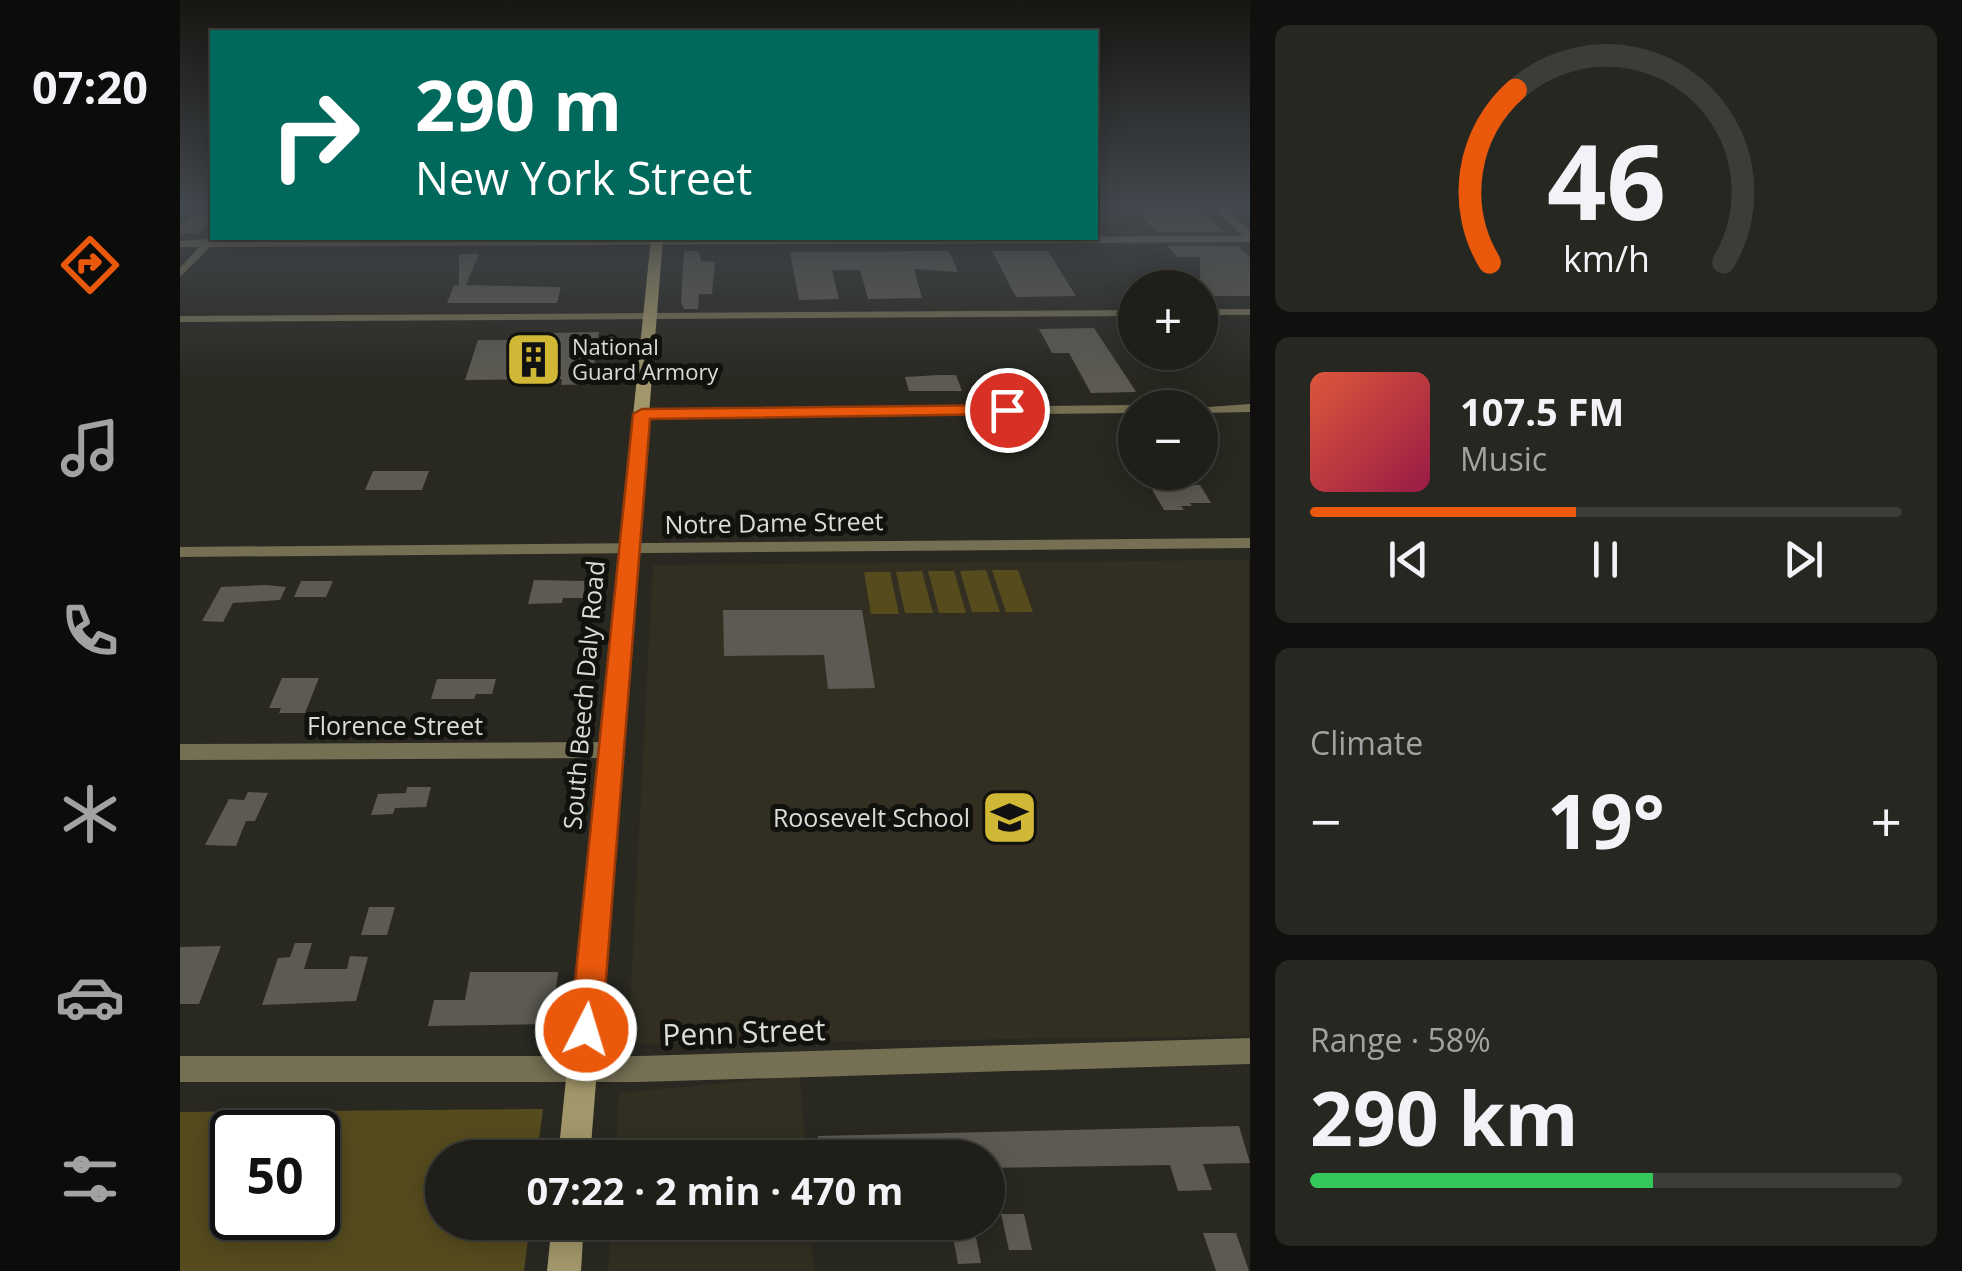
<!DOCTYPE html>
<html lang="en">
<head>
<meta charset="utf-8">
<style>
	body { margin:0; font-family:"Open Sans",sans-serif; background:#272722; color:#f1f3f6; height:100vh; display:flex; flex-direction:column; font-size:38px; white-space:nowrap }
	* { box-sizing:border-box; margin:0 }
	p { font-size:32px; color:#a1a2a2 }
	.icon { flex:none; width:55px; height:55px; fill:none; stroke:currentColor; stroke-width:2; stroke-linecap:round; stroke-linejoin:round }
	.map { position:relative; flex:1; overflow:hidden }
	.sheet { display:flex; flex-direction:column; gap:25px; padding:25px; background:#11100e; width:712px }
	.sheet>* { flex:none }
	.top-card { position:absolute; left:30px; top:30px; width:888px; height:210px; border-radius:0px; box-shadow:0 5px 25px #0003,0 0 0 2px #3c3c38; background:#00695c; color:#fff; overflow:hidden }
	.buttons { position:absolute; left:938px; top:270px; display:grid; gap:20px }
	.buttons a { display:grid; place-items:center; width:100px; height:100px; border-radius:50%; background:#1f1e19; box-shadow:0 5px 25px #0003,0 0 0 2px #3c3c38; font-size:50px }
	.speed { position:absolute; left:30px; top:1110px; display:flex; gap:20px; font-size:50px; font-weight:700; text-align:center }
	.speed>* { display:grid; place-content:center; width:130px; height:130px; border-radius:50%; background:#1f1e19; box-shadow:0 5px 25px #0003,0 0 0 2px #3c3c38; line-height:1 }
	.speed .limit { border:5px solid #111; border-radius:15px; background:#fff; color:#111 }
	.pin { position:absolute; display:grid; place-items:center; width:85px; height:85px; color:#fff; margin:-42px; border:5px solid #fff; border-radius:50%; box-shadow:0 2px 10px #0007 }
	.me { position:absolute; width:110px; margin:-55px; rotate:5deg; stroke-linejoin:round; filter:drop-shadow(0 0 8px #0008) }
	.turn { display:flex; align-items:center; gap:35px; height:210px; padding:0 40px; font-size:45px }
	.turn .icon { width:130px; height:130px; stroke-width:2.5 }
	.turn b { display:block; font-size:70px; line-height:85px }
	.big { font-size:75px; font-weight:700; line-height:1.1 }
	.sheet .tile { flex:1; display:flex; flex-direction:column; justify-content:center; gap:15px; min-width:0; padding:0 35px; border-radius:15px; background:#272722 }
	.sheet .dial { align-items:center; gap:0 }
	.dial svg { height:260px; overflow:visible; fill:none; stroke:#3c3c38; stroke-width:7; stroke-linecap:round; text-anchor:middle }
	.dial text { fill:#f1f3f6; stroke:none }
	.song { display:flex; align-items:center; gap:30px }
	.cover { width:120px; height:120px; border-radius:15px; background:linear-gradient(135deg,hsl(10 70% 55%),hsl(340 70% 35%)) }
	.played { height:10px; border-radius:5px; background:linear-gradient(90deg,#ea580c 45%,#3c3c38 45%) }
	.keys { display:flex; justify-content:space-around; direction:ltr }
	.heat { display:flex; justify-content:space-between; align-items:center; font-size:55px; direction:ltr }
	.charge { height:15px; border-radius:8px; background:linear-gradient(90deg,#34c759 58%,#3c3c38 0) }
	.trip { position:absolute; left:245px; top:1140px; width:580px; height:100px; border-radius:50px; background:#1f1e19; box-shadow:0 5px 25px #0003,0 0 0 2px #3c3c38; font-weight:700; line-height:100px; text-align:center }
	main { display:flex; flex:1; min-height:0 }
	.tabs { display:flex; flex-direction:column; width:180px; justify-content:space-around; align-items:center; background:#0c0c0a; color:#a1a2a2 }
	.tabs .icon { width:70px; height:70px }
	.tabs .active { color:#ea580c }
	.tabs b { font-size:45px; color:#f1f3f6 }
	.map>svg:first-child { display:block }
	.built { fill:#322f22 }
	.green { fill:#554b1d; fill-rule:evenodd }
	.building { fill:#5c5a52 }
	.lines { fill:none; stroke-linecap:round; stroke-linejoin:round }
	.minor { fill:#756f53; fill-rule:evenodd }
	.secondary { fill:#a1976a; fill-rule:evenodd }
	.route { fill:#ea580c; stroke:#983908; stroke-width:2.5 }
	.labels { text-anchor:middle; stroke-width:10; stroke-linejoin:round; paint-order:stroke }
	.far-poi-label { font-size:22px; fill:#dcdbd7; stroke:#11110e; text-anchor:start }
	.street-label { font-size:25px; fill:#dcdbd7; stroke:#11110e }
	.poi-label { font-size:25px; fill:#dcdbd7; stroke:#11110e; text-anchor:end }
	.near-street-label { font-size:30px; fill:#dcdbd7; stroke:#11110e }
</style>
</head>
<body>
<main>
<nav class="tabs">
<b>07:20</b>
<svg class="icon active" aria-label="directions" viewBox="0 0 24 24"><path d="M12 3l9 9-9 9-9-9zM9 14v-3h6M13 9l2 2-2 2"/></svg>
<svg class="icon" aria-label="music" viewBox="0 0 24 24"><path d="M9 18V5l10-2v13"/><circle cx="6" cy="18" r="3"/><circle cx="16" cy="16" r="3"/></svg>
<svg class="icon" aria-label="phone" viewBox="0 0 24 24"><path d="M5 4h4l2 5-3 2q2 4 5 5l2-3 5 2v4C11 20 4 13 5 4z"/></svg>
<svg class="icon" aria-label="climate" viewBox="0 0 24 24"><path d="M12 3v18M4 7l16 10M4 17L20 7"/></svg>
<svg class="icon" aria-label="car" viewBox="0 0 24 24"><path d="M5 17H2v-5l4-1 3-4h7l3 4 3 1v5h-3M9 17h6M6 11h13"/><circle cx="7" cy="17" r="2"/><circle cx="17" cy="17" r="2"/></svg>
<svg class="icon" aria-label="filters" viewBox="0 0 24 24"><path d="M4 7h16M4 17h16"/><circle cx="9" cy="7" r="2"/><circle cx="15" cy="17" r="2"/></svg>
</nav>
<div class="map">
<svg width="1070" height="1271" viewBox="0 0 1070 1271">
	<rect width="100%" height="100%" fill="#292821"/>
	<!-- built -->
	<path class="built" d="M1069 560V1036L448 1044 473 565Z
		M620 1076 626 1157 435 1158 439 1093Z
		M431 1223H630L634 1271H428Z"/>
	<!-- green -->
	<path class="green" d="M806 570 820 612H792L780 571Z
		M812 570H838L853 612H826Z
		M742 571 753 613H725L716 572Z
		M748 571H774L786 613H759Z
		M684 572H710L719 614H691Z
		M363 1109 357 1157 262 1158V1222L350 1223 344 1271H0V1112ZM138 1132V1218H52V1132Z"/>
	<!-- building -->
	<path class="building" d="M21 206H32V219L19 233H0V227Z
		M1019 210 1045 232H976L961 215H967L964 211Z
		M988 246H1058L1070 257V296H1020V257H997Z
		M504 251H519L521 261 535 262 532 294H519L518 309H504L501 302Z
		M769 251 778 272 734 269 742 298 688 299 680 270H652L659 299 619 300 610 252Z
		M812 251H868L896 296 836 297Z
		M279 254H299L286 285 381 287 377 303H267L274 285H279Z
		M914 328 955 390 956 392 911 393 889 353H872L859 329Z
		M419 332 411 384 381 385 382 379 285 380 298 340H368L370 333Z
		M759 375H776L782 391H729L725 377Z
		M193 471H249L242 490H185Z
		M1020 485 1031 503H1010L1012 506H1001L1004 510H984L970 486Z
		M354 580 405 581 403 598H383L382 603 348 604Z
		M121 581H153L146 597H114Z
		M85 585 106 587 100 600 53 603 43 622 22 621 41 587Z
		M543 610H682L695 688 648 689 644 655 544 656Z
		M102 678H139L125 713H99L101 708H89Z
		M257 679H316L312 694H296L294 699H251Z
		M227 787H251L246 807 215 808 213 814 191 815 198 794 226 793Z
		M68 792 88 793 75 821H66L56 846 25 845 49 799 64 800Z
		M189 907H215L207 935H181Z
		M115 943H132L124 969H167L170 956 188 957 176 1001 82 1005 98 958 110 957Z
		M41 946 19 1004H0V947Z
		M290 972H378L372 1024 248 1026 254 1000H285Z
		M1059 1126 1070 1163 1023 1164 1032 1190 998 1191 990 1165 808 1168V1158H640L638 1136Z
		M821 1214H844L852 1250H829Z
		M771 1227H794L801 1263 778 1264Z
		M1023 1233H1056L1069 1271H1036Z"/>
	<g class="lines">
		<!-- minor -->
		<path class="minor" d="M1032 206H1042L1070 231V242L30 247 0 277V268L19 247H0V241L29 239 1063 236Z
			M1020 309H1070V315H1020Z
			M955 310V316L0 322V316Z
			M1070 404V412L1020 413V408H1014Z
			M955 405 961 408H955V413L462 418 455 414 462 410Z
			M1070 538V548L0 557V547Z
			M431 742 438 744 441 750 438 756 431 758 0 760V744Z
			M1070 1038V1064L459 1082H0V1056H459Z"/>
		<!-- secondary -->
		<path class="secondary" d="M471 238H483L410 1158H378Z
			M372 1222H404L401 1271H367Z"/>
	</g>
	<!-- sky -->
	<linearGradient id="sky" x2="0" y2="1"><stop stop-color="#171612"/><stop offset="0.54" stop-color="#43484e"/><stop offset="1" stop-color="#43484e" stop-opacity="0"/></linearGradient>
	<rect width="1070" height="384" fill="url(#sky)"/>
	<!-- route -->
	<path class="route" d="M827 405 833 407V414L470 419 422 1030 417 1041 406 1046 395 1041 390 1030 453 414 462 409Z"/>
	<!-- icons -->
	<defs>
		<symbol id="building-square" viewBox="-11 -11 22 22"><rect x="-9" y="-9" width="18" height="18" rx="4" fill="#d1b736" stroke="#11110e"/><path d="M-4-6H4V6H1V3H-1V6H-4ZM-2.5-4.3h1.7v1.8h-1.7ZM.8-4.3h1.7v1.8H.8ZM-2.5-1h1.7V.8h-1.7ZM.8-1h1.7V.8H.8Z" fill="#111"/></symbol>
		<symbol id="school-square" viewBox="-11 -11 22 22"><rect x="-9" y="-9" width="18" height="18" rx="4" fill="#d1b736" stroke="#11110e"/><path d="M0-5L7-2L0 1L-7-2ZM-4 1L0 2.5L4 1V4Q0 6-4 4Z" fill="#111"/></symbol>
	</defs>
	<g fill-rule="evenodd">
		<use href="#building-square" x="322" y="328" width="63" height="63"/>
		<use href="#school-square" x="798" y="786" width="63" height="63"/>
	</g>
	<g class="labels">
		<!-- far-poi labels -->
		<g class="far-poi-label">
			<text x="392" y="355">National<tspan x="392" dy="25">Guard Armory</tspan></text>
		</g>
		<!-- street labels -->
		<g class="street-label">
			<text transform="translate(594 523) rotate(-1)" y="9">Notre Dame Street</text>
			<text transform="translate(404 695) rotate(-85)" y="9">South Beech Daly Road</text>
			<text x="215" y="735">Florence Street</text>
		</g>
		<!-- poi labels -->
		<g class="poi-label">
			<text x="790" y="827">Roosevelt School</text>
		</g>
		<!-- near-street labels -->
		<g class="near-street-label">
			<text transform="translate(564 1033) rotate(-2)" y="10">Penn Street</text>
		</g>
	</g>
</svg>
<div class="buttons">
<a>+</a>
<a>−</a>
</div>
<div class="speed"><div class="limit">50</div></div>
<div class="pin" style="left:827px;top:410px;background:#d93025"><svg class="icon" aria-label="arrive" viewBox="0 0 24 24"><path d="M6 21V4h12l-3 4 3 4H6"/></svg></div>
<svg class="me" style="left:406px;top:1030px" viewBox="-20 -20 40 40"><circle r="17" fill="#ea580c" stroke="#fff" stroke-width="3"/><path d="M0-11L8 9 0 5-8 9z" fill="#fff"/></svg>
<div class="trip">07:22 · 2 min · 470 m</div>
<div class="top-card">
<div class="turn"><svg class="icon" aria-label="right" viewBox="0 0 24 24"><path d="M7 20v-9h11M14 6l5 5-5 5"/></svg><div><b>290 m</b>New York Street</div></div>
</div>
</div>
<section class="sheet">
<div class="tile dial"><svg viewBox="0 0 100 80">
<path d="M14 69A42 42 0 1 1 86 69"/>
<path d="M14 69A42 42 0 0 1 22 16" stroke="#ea580c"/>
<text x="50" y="56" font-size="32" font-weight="700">46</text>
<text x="50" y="72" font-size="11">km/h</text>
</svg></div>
<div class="tile">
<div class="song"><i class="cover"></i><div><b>107.5 FM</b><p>Music</p></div></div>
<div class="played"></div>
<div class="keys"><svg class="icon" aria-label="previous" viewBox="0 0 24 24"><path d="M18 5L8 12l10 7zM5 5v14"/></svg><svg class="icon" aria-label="pause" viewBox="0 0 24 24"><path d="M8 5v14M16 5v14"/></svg><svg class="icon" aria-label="next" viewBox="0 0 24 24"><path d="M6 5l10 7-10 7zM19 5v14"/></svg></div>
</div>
<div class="tile"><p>Climate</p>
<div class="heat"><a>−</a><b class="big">19°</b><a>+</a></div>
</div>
<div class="tile"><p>Range · 58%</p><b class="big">290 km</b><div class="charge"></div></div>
</section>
</main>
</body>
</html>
